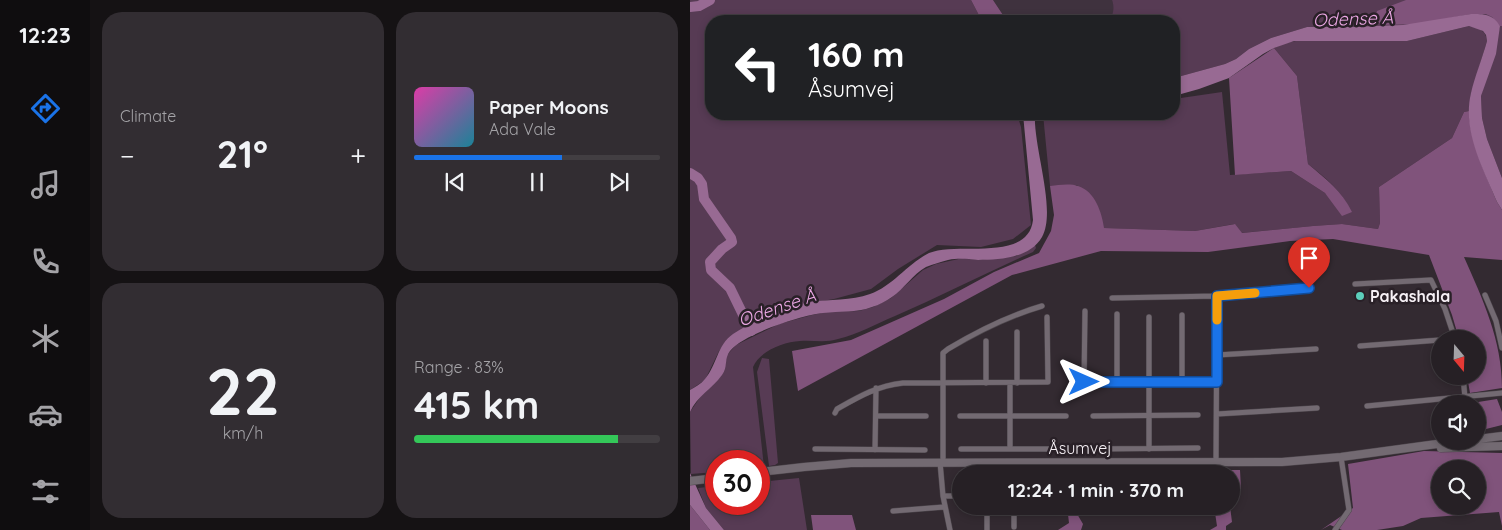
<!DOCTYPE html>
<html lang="en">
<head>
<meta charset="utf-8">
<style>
	body { margin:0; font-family:Quicksand,sans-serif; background:#322d32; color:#f1f3f6; height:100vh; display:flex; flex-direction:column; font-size:19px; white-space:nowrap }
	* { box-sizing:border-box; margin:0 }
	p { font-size:16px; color:#a4a3a7 }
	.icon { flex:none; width:28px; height:28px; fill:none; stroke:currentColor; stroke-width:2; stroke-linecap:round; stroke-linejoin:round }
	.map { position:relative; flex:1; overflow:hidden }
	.drawer { display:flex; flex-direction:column; gap:12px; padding:12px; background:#151214; width:600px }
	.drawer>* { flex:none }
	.top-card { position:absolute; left:15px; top:15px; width:475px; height:105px; border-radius:20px; box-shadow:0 2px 8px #0003,0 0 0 1px #423e42; background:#202124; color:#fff; overflow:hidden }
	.needle { width:32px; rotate:161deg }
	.controls { position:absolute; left:741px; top:330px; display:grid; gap:10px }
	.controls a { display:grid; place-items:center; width:55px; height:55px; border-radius:50%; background:#262025; box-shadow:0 2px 8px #0003,0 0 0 1px #423e42; font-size:25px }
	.speed { position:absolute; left:15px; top:450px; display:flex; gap:10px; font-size:25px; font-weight:700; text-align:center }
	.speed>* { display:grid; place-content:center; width:65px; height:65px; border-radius:50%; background:#262025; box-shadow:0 2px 8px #0003,0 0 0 1px #423e42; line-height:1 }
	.speed .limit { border:8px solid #d22; background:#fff; color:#111 }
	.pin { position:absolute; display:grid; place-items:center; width:42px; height:42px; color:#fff; margin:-51px -21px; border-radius:50% 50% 50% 0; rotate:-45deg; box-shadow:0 0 5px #0007 }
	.pin .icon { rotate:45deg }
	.me { position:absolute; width:55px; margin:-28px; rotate:90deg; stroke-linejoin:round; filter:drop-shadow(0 0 4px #0008) }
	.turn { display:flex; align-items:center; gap:18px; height:105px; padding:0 20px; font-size:22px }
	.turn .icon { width:65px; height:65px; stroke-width:2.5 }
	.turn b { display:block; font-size:35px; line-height:42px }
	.big { font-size:38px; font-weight:700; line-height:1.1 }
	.drawer .tile { flex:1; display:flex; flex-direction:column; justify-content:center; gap:8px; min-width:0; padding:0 18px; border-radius:20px; background:#322d32 }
	.drawer .dial { align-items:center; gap:0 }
	.dial b { font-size:65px; line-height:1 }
	.song { display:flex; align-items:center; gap:15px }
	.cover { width:60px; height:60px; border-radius:8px; background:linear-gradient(135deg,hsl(320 70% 55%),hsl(190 70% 35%)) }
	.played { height:5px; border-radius:2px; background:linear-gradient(90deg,#1a73e8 60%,#423e42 60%) }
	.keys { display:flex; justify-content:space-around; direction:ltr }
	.heat { display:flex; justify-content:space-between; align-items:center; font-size:28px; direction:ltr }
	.charge { height:8px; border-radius:4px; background:linear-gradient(90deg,#34c759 83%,#423e42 0) }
	.drawer .tiles { flex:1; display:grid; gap:12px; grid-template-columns:repeat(2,1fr) }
	.trip { position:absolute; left:262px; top:465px; width:288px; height:50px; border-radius:25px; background:#262025; box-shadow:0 2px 8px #0003,0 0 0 1px #423e42; font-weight:700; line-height:50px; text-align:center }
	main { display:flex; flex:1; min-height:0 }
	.dock { display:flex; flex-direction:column; width:90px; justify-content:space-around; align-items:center; background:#0f0d0f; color:#a4a3a7 }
	.dock .icon { width:35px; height:35px }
	.dock .on { color:#1a73e8 }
	.dock b { font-size:22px; color:#f1f3f6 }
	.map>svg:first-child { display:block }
	.built { fill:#3f323e }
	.green { fill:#573b54 }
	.forest { fill:#80537b; fill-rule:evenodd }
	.water { fill:#986a93 }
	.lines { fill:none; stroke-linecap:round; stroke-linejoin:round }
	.river { stroke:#986a93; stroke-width:10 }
	.street-casing { stroke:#4f484e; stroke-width:6 }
	.secondary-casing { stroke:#4f484e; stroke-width:9 }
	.street { stroke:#736a72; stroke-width:5 }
	.secondary { stroke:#736a72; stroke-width:8 }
	.route-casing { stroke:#114b97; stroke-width:12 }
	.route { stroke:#1a73e8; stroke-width:9 }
	.slow { stroke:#f59e0b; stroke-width:9 }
	.poi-dot { fill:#5ccebb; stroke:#292027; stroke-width:2 }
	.labels { text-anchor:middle; stroke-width:5; stroke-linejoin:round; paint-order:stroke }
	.poi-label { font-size:16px; font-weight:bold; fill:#f6f0f5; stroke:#292027; text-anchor:start }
	.street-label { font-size:16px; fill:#f6f0f5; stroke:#292027 }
	.water-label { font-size:18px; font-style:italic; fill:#eba7e4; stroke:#292027 }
</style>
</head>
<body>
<main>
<nav class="dock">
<b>12:23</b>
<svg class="icon on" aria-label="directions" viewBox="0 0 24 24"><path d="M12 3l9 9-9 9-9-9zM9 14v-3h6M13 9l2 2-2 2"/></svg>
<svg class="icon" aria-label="music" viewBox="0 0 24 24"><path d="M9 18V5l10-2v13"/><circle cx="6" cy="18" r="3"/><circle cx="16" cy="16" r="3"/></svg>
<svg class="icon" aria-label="phone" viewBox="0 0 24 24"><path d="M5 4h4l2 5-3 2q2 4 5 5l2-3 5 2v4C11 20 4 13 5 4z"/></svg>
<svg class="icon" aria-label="climate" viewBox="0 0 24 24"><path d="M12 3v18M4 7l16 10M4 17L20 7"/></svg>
<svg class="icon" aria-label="car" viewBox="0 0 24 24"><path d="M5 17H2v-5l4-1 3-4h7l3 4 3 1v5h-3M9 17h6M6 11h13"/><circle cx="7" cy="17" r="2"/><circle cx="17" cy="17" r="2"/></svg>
<svg class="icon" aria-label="filters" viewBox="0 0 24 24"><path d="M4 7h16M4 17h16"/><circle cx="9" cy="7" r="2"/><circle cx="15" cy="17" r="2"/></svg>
</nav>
<section class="drawer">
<div class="tiles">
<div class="tile"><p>Climate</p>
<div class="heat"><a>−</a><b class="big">21°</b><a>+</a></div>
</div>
<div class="tile">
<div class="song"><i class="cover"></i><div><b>Paper Moons</b><p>Ada Vale</p></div></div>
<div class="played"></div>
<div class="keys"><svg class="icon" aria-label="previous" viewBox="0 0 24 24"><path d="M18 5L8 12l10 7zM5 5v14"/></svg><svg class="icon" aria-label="pause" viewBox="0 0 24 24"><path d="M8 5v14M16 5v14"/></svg><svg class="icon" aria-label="next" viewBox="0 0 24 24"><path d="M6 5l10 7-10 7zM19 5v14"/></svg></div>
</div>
<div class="tile dial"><b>22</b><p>km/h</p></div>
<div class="tile"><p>Range · 83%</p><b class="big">415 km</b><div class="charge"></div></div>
</div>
</section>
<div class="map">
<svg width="812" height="530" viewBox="0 0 812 530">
	<rect width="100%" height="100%" fill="#332a31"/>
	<!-- built -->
	<path class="built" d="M303 0H422L424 6V14L419 21H317Z"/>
	<!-- green -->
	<path class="green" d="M0 0H281L292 21H21V114H327L331 127 341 225 323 239 291 247 247 245 208 269 181 289 144 299 109 305 58 325 29 351 15 380 0 390Z
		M422 0H812V178L797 139 792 118 791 96 810 26 617 27 581 38 559 49 546 59 535 64 484 78V21H420C423 13 425 9 422 0Z
		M779 26C789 28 796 30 797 41L781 94 779 111 774 112 762 138 689 187 690 223 688 229 652 224 623 226 551 233 544 224 505 231 413 228 387 185 360 186 353 114H484V99L532 92 540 175 601 171 635 193 661 212C652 191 636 178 618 164L607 76 584 48 595 43 611 40 717 41Z
		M345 245 346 248 343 252C296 273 251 296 205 316 186 324 168 334 148 339 136 343 123 340 110 341 93 342 70 351 63 367L74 467H69V461H26V472L1 474 0 412 13 393 23 385 34 372 37 355 46 345 89 324 122 315 136 312 169 311 183 307 201 298 233 270 246 264 273 258 290 260 327 256Z
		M72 358 79 359 88 463 85 465 79 466 67 372Z
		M109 478 117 530H34L16 508 8 488 26 486V504H69V482Z"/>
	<!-- forest -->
	<path class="forest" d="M281 0H303L317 21H292Z
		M716 0H812V26H810L802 17 796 14H781L728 24 691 25 685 18 687 11Z
		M584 48 607 76 618 164C636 179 652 191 662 212L652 216 635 193 601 171 545 175 539 78Z
		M779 111C780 143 795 172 807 202L812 210V260L774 257C793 300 812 340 812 388L780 393 777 376H788V339H769L762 315 739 255 643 239 600 241 518 252 411 251 322 275 108 391 102 351 161 340 254 299 304 272 349 253 361 231 364 215 360 186C368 185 380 183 388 186 405 191 412 213 414 228L505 231 545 224 552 233 623 226 652 224 688 229 690 223 689 187 762 138 774 112Z
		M807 399 812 412V425L788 431V404L782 403Z
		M734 451 812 453V526L809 512 731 518 713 526 687 530H652L640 525 631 530 663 508 658 464ZM750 469H788V506H750Z
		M519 470H550L551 489 541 492V474H519Z
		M0 505 20 530H0Z
		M377 506 383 507 393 524 391 530H368L379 523Z
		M524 506H540L542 522 536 526V530H520L527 526Z
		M121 515H162L166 530H123Z"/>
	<!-- water -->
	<path class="water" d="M781 14C794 14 803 14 810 26L806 54 791 96 792 118 797 139 812 178V210L807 202C793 168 772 131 781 93 785 76 792 59 797 41L796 35 793 31 779 26 717 41H604L584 48 573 54 539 78 509 89 484 96V78L535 64 546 59 559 49 581 38 617 27H658L713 25Z
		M333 114H345C343 147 367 210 352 237 340 258 310 260 288 260 277 259 269 258 258 260 251 262 243 264 236 267 223 274 214 289 202 297 196 301 189 305 182 307 166 313 150 311 133 313 112 315 53 334 40 351 34 358 38 368 32 375 22 389 7 396 0 412V390C5 387 11 384 15 379 27 365 27 345 43 334 63 321 95 307 120 302 140 299 161 301 180 294 203 286 217 264 239 253 267 241 338 263 343 220Z
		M0 473 16 508 34 530H20L0 505Z"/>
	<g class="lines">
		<!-- river -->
		<path class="river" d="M0 7 9 6 20 0
			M0 173 8 178 12 184 14 199 41 238 42 242 32 249 20 262 21 270 40 288 61 331"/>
		<defs>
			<path id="street" d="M665 284 741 280 755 309 765 339
				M795 295 806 321 812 348
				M422 298 527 296 619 287
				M395 311 394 382H527
				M492 315V382
				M670 346 750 340
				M527 355 626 349
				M773 376 775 398
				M427 382V314
				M296 383V341
				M320 383V449
				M327 383V332
				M677 406 812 393
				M145 413 147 409C170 396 187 386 213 383L358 382 357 317
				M527 414 627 408
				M186 416H236
				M270 416H376
				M403 416 508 415
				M125 449 235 450
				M271 449H372
				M406 449 508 448
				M459 449V317
				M185 450 186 388
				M526 461 527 296
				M250 462 253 496 260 530
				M253 462V353L258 349C288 331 318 316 352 306
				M253 496H271
				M297 506V530
				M324 506V527
				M203 511 254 507
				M645 530 659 510 651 457"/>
			<path id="secondary" d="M788 439 812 436
				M751 448 812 446
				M69 472 114 467 161 463 592 462 651 457 769 441
				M0 481 26 478"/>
		</defs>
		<!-- street casing -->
		<use href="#street" class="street-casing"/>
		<!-- secondary casing -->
		<use href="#secondary" class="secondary-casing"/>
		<!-- street -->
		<use href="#street" class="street"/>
		<!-- secondary -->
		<use href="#secondary" class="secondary"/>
	</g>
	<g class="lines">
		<defs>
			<path id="route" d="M394 382H527V296L619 288"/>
		</defs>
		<!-- route casing -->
		<use href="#route" class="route-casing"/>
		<!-- route -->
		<use href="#route" class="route"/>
		<!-- slow -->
		<path class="slow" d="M527 320V296L565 293"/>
	</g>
	<!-- markers -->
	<circle class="poi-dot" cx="670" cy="296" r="5"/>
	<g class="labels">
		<!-- poi labels -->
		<g class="poi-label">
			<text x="680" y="302">Pakashala</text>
		</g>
		<!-- street labels -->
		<g class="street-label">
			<text x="390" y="454">Åsumvej</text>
		</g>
		<!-- water labels -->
		<g class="water-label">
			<text transform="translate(663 19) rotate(-2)" y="6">Odense Å</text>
			<text transform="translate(87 308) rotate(-19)" y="6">Odense Å</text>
		</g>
	</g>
</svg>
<div class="controls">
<a><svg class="needle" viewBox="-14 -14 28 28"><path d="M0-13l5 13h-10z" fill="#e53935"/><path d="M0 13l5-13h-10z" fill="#a4a3a7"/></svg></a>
<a><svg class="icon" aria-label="sound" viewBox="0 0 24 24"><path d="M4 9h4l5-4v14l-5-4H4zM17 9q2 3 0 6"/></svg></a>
<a><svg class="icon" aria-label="search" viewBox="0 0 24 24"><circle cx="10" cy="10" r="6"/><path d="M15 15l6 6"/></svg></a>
</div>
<div class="speed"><div class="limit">30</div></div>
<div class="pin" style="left:619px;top:288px;background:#d93025"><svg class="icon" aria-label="arrive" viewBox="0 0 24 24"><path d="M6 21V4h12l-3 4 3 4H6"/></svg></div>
<svg class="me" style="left:394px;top:382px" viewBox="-20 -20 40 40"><path d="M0-17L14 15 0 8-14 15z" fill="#1a73e8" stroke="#fff" stroke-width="4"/></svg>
<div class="trip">12:24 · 1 min · 370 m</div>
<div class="top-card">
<div class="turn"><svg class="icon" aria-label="left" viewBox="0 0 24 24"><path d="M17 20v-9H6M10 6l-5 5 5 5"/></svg><div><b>160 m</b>Åsumvej</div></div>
</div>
</div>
</main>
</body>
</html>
